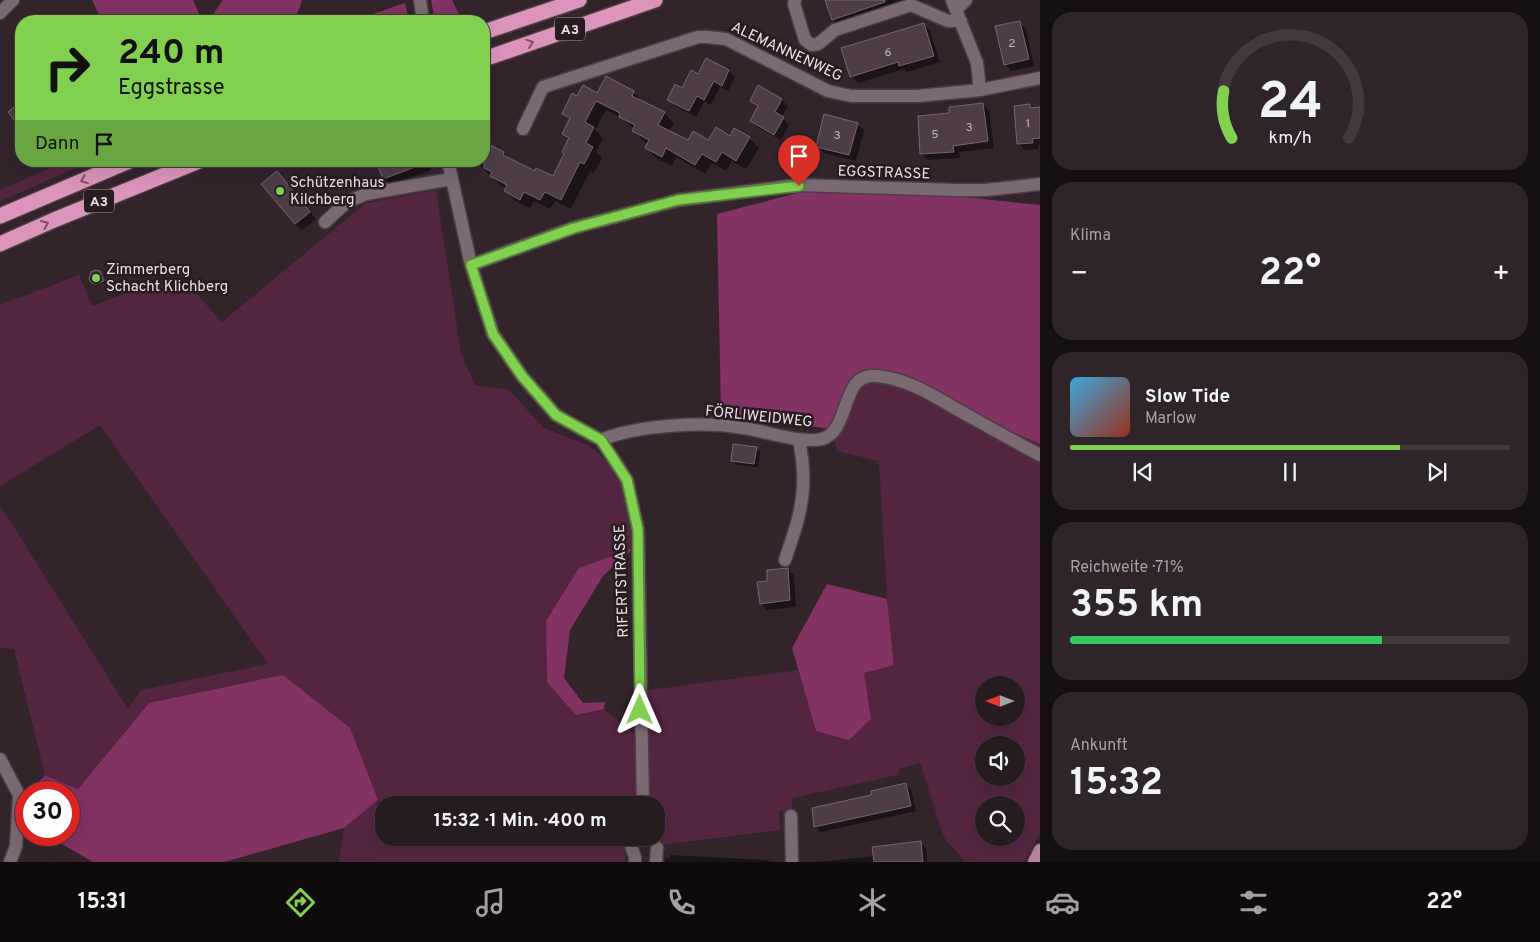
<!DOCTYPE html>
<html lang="de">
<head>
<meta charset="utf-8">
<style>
	body { margin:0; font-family:Overpass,sans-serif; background:#2e242a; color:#f1f3f6; height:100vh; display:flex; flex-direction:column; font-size:19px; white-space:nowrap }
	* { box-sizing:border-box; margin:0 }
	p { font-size:16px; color:#a4a1a5 }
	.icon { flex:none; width:28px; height:28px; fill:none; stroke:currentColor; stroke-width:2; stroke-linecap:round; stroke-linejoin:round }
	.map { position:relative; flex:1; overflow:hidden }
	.panel { display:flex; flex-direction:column; gap:12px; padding:12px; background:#150f12; width:500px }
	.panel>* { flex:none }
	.guide { position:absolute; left:15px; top:15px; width:475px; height:152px; border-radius:20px; box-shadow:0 5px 20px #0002,0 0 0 1px #42393f; background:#81d050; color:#111; overflow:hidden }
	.needle { width:32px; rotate:270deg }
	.controls { position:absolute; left:975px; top:676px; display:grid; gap:10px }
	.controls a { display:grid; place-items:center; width:50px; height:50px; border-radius:50%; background:#261b21; box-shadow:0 5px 20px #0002,0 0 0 1px #42393f; font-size:25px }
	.speed { position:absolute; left:15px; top:781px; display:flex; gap:10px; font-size:25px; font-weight:700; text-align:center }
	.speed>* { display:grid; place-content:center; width:65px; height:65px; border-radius:50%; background:#261b21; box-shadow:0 5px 20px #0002,0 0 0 1px #42393f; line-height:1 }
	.speed .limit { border:8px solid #d22; background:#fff; color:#111 }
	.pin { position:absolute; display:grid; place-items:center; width:42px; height:42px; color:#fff; margin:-51px -21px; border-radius:50% 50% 50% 0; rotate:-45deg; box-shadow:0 0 5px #0007 }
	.pin .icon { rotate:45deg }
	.me { position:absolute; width:55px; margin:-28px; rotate:0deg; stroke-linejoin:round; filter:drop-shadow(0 0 4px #0008) }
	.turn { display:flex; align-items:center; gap:18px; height:105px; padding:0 20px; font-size:22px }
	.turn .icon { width:65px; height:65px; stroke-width:2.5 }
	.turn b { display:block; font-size:35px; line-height:42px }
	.then { display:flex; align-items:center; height:48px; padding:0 20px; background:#0003; gap:10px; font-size:19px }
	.big { font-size:38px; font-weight:700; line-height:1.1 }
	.panel .card { flex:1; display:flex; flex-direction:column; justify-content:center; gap:8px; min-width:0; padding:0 18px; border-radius:20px; background:#2e242a }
	.panel .dial { align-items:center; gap:0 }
	.dial svg { height:130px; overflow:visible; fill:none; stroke:#42393f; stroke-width:7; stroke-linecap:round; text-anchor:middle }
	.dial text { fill:#f1f3f6; stroke:none }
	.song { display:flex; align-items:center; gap:15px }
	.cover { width:60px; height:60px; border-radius:8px; background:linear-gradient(135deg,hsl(200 70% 55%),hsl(10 70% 35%)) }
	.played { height:5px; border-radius:2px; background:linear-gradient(90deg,#81d050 75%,#42393f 75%) }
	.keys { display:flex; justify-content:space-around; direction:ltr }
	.heat { display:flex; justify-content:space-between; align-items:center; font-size:28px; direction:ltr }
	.charge { height:8px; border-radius:4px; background:linear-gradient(90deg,#34c759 71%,#42393f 0) }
	.trip { position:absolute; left:375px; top:796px; width:290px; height:50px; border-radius:20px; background:#261b21; box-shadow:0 5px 20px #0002,0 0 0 1px #42393f; font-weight:700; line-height:50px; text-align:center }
	.tabs { display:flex; height:80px; justify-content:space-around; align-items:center; background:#0f0b0d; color:#a4a1a5 }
	.tabs .icon { width:35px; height:35px }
	.tabs .active { color:#81d050 }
	.tabs b { font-size:22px; color:#f1f3f6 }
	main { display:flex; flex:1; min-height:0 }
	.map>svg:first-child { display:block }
	.green { fill:#542541; fill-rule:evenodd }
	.forest { fill:#833264 }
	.shadow { fill:#0007 }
	.building { fill:#4e3d46; stroke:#77656e }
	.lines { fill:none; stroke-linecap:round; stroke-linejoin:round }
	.minor-casing { stroke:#4b3f46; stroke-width:15 }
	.major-casing { stroke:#4b3f46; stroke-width:15 }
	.highway-casing { stroke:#4b3f46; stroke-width:18 }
	.minor { stroke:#7b6a73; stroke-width:12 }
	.major { stroke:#b6839f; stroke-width:12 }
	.highway { stroke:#dd94bc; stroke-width:15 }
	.oneway { stroke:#7a5167 }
	.route-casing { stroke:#548734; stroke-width:12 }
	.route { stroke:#81d050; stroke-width:9 }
	.poi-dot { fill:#81d050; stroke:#291b22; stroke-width:2 }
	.labels { text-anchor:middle; stroke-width:5; stroke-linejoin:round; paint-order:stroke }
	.number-label { font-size:12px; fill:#c2b6bc }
	.shield { fill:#291b22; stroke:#afa4a9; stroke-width:1 }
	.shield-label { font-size:14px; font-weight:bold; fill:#e8dee3 }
	.street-label { font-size:15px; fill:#e8dee3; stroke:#291b22 }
	.poi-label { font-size:15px; fill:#e8dee3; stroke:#291b22; text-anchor:start }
</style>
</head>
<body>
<main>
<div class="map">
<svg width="1040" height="862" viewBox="0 0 1040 862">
	<rect width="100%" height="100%" fill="#33242c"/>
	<!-- green -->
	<path class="green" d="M67 161H92L0 201V190Z
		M436 190 461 353 475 385 509 390 544 428 589 446 605 459 621 481 633 528 634 548 546 621 576 715 604 709 637 736 639 805H384V838H630L626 850 625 862H339L344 828 378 800 149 703 78 789 45 775 14 649 0 648V505L128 709 141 690 268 664 100 425 0 486V305L79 275 92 306 137 289 185 281 222 322 366 203Z
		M869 369 1040 444V834L1024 862H963C960 852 950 847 944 837L920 763 900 768 898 775 792 798V813L783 814V810L779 811 780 830 637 848 639 838H656V805H647L643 691 798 670 816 731 864 673 894 664 887 599 879 461 837 451 831 429ZM984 685H1016V718H984ZM984 745H1016V778H984ZM984 805H1016V838H984Z"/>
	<!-- forest -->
	<path class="forest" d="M92 0H193L202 21H102Z
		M223 0H302L300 7 293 21H208Z
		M431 0H452L462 20 435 21Z
		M405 3 409 21H353Z
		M835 183 1040 205V444L869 369 831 429 721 413 717 214Z
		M634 548 603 576 570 630 564 678 583 703 605 702 604 709 576 715 547 682 546 621 579 568Z
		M827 584 887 599 894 665 864 673 871 719 849 740 816 731 792 648Z
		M283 675 350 728 378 800 344 828 224 862H93L62 844V835H69V792H33L32 790 45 775 78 789 149 703Z"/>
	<!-- shadow -->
	<path class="shadow" d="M826 0H922L923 1 842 29 833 20Z
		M1019 22 1026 29 1034 66 1011 71 1005 64Z
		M924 25 930 31 940 62 907 72 904 69 858 83 851 76Z
		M729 71 735 77 728 91 720 87 711 105 704 102 696 117 675 106 669 100 699 75Z
		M633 92 643 102 664 113 674 123 669 132 688 142H709L730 137 749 138 759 148 746 169 732 161 726 171 712 163 705 174 676 157 672 166 656 158 647 148 649 144 643 141 634 131 635 129 621 118 606 110 595 130 603 138 596 152 602 158 594 173 590 171 571 209 555 201 550 209 534 201 530 208 515 201 505 191 506 188 501 186 479 164 481 161H484V155L489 145 504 153 512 161 535 173 553 178 566 154 570 140 563 134 570 120 563 113 577 98 598 94Z
		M782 100 788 106 782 117 789 125 781 140 758 128 751 121 758 108 751 101Z
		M983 104 989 111 994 148 959 152 960 158 928 160 921 154 951 114Z
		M1029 106 1032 109 1040 108V145H1038V149L1025 150 1019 144Z
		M857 124 864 130 856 161 824 153 818 146Z
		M378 161H428L431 170 391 185 384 178Z
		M283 179 316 219 302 230 295 224Z
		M100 272 105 283 95 284 90 280Z
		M756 448 760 452 758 467 737 465 733 461Z
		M788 569 794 576 796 607 767 610 761 604 768 582Z
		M906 784 911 790 916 811 821 832 815 826 873 796Z
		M920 842 926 848 927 862H819L874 856Z
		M670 855 768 860 770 862H665L666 858 670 859Z"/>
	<!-- building -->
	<path class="building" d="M825 0H885V2L832 20Z
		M1020 21 1029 59 1004 65 995 26Z
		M924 23 934 56 899 66 898 62 850 77 841 48Z
		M706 58 729 70 722 86 714 81 704 100 697 96 689 111 667 100 675 84 682 88 691 70 698 74Z
		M606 76 634 91 632 96 665 112 658 125 688 140 693 131 708 140 716 127 730 136 734 128 750 137 736 161 722 152 716 162 702 154 695 165 666 148 662 157 645 148 649 140 632 131 635 125 619 117 620 113 596 101 585 122 594 127 586 143 593 147 584 164 580 162 561 200 545 192 540 200 524 192 520 200 504 191 507 185 490 176 492 172 484 168V152L488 144 504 152 503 155 535 171 536 168 553 176 564 154 562 152 569 138 562 134 570 118 562 114 572 93 577 96 583 85 597 93Z
		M758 85 782 99 775 112 784 117 774 135 750 121 758 106 750 101Z
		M21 101V129L8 112Z
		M983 103 988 141 953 146 954 152 920 154 918 116 949 113V107Z
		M1030 104V108L1040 107V138L1032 139 1033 143 1017 144 1014 106Z
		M824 114 858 123 849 155 816 147Z
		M376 161H427L428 162 383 179Z
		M277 171 310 212 295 224 261 184Z
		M95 270 100 271 104 281 96 284 92 283 89 280 91 272Z
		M733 444 757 447 754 464 731 461Z
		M788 568 790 600 760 604 757 582 767 581V570Z
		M906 783 911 806 814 827 812 808 871 795V791Z
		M921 841 923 862H874L872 847Z"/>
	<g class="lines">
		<defs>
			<path id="minor" d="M420 0 423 21
				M795 0 794 4 805 40 812 45 818 44 835 30 911 5 948 21H961
				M952 0 977 63 980 90
				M956 10 966 0
				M0 13 13 0
				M523 129 543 87 698 37H707L726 39 828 91 851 96H918L980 90 1040 78
				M448 161 471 265 493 334 522 376 556 415 601 440 627 480 638 530 643 805
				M325 222 347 202 366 194 451 179
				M471 265 573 228 679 200 799 185 955 190H986L1040 184
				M601 440C637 425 704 421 743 428 765 431 801 444 822 439 852 430 839 372 877 376 908 379 934 396 960 411 987 426 1013 441 1040 455
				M785 560C793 536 802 512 803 487 804 471 802 455 799 440
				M0 759 19 795 16 846 10 862
				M791 816 792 862
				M634 838 631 846 635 857V862
				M656 862 657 848"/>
			<path id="major" d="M1034 862 1040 850"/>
			<path id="highway" d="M484 32 579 0
				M484 59 655 0
				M0 216 129 161
				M0 244 54 220 199 161"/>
		</defs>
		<!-- minor casing -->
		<use href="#minor" class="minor-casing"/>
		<!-- major casing -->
		<use href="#major" class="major-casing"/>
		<!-- highway casing -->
		<use href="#highway" class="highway-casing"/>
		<!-- minor -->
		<use href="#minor" class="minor"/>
		<!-- major -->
		<use href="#major" class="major"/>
		<!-- highway -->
		<use href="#highway" class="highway"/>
	</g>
	<!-- one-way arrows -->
	<defs><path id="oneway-chevron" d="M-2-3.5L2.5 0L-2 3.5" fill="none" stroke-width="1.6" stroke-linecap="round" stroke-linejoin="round" transform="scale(1.25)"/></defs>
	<g class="oneway">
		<use href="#oneway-chevron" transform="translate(530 43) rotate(-19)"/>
		<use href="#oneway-chevron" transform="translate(84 180) rotate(158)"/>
		<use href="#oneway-chevron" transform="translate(45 224) rotate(-24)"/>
	</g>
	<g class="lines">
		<defs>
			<path id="route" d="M640 710 638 530 627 480 601 440 556 415 522 376 493 334 471 265 574 228 678 200 799 186"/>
		</defs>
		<!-- route casing -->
		<use href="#route" class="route-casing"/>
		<!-- route -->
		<use href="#route" class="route"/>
	</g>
	<!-- markers -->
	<g class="poi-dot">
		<circle cx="280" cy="191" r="5"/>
		<circle cx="96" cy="278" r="5"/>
	</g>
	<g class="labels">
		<!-- number labels -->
		<g class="number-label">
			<text x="1012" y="47">2</text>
			<text x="888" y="56">6</text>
			<text x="1028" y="127">1</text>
			<text x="969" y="131">3</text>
			<text x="935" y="138">5</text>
			<text x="837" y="139">3</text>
		</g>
		<!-- shield labels -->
		<g class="shield">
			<rect x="555" y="17.5" width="30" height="23" rx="4"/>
			<rect x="84" y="189.5" width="30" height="23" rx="4"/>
		</g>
		<g class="shield-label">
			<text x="570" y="34">A3</text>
			<text x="99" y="206">A3</text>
		</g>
		<!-- street labels -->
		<g class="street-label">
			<text transform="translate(787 51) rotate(25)" y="5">ALEMANNENWEG</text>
			<text transform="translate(884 172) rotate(2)" y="5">EGGSTRASSE</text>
			<text transform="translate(759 416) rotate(6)" y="5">FÖRLIWEIDWEG</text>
			<text transform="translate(621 581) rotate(-92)" y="5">RIFERTSTRASSE</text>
		</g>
		<!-- poi labels -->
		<g class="poi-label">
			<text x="290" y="187">Schützenhaus<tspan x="290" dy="17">Kilchberg</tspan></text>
			<text x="106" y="274">Zimmerberg<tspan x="106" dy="17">Schacht Klichberg</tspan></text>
		</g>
	</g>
</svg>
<div class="controls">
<a><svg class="needle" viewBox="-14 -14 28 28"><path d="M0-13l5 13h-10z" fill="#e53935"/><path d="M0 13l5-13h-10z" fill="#a4a1a5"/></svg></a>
<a><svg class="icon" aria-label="sound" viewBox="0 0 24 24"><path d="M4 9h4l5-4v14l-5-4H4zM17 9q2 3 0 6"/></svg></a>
<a><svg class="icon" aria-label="search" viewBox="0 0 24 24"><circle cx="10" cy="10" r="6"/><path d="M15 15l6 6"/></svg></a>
</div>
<div class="speed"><div class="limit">30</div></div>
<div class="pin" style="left:799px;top:186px;background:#d93025"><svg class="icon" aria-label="arrive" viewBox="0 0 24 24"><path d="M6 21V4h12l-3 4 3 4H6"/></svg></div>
<svg class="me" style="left:640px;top:710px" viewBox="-20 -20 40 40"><path d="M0-17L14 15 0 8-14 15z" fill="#81d050" stroke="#fff" stroke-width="4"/></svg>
<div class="trip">15:32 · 1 Min. · 400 m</div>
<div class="guide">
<div class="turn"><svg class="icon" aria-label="right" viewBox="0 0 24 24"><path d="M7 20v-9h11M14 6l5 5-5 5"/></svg><div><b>240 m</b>Eggstrasse</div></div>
<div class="then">Dann<svg class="icon" aria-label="arrive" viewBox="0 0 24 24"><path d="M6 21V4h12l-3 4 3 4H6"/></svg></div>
</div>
</div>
<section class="panel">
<div class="card dial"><svg viewBox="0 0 100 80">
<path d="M14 69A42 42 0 1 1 86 69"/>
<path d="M14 69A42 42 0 0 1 9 40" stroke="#81d050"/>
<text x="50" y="56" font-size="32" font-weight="700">24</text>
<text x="50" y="72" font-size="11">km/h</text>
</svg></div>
<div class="card"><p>Klima</p>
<div class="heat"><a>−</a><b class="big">22°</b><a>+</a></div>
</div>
<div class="card">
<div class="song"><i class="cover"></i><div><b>Slow Tide</b><p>Marlow</p></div></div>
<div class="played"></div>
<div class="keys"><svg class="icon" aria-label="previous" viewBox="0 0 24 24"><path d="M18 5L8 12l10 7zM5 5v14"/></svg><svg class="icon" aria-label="pause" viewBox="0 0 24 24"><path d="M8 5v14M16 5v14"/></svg><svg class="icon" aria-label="next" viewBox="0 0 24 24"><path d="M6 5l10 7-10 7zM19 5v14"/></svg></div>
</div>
<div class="card"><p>Reichweite · 71%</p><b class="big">355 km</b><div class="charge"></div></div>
<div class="card"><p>Ankunft</p><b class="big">15:32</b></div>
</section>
</main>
<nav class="tabs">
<b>15:31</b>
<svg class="icon active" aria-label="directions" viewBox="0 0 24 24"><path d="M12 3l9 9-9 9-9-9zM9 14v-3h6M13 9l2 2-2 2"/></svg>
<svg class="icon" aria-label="music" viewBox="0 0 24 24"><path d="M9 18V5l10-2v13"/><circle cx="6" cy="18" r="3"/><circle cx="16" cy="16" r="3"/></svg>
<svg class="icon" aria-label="phone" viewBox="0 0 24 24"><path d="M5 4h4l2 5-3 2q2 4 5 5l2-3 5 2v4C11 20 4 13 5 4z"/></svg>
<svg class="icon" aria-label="climate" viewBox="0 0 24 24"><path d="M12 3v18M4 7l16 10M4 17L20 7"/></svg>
<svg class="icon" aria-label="car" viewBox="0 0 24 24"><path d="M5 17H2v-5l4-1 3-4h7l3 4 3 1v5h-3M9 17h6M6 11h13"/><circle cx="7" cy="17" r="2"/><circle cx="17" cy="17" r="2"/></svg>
<svg class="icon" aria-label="filters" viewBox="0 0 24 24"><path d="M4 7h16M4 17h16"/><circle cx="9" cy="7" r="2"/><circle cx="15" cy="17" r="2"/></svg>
<b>22°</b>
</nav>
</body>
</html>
